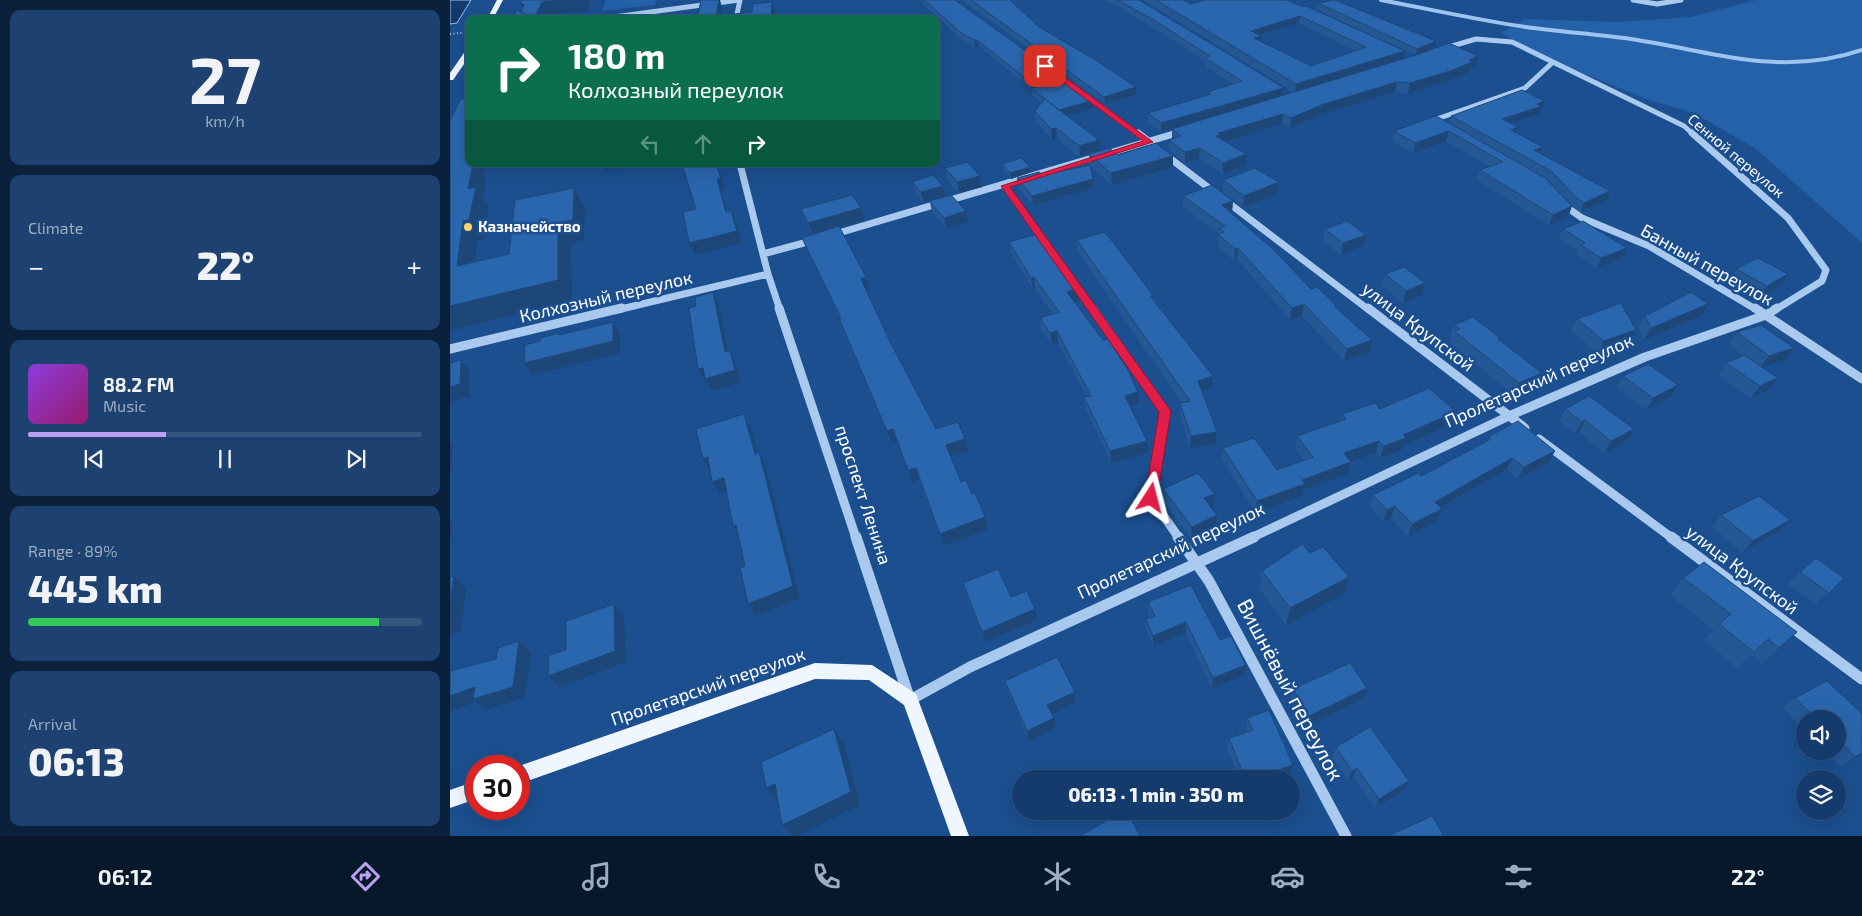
<!DOCTYPE html>
<html lang="en">
<head>
<meta charset="utf-8">
<style>
	body { margin:0; font-family:"Exo 2",sans-serif; background:#1d4271; color:#f1f3f6; height:100vh; display:flex; flex-direction:column; font-size:19px; white-space:nowrap }
	* { box-sizing:border-box; margin:0 }
	p { font-size:16px; color:#9dadc1 }
	.icon { flex:none; width:28px; height:28px; fill:none; stroke:currentColor; stroke-width:2; stroke-linecap:round; stroke-linejoin:round }
	.map { position:relative; flex:1; overflow:hidden }
	.panel { display:flex; flex-direction:column; gap:10px; padding:10px; background:#0b203b; width:450px }
	.panel>* { flex:none }
	.guide { position:absolute; left:15px; top:15px; width:475px; height:152px; border-radius:10px; box-shadow:0 5px 20px #0002,0 0 0 1px #33557e; background:#0b6e4f; color:#fff; overflow:hidden }
	.buttons { position:absolute; left:1346px; top:710px; display:grid; gap:10px }
	.buttons a { display:grid; place-items:center; width:50px; height:50px; border-radius:50%; background:#143b6b; box-shadow:0 5px 20px #0002,0 0 0 1px #33557e; font-size:25px }
	.speed { position:absolute; left:15px; top:755px; display:flex; gap:10px; font-size:25px; font-weight:700; text-align:center }
	.speed>* { display:grid; place-content:center; width:65px; height:65px; border-radius:50%; background:#143b6b; box-shadow:0 5px 20px #0002,0 0 0 1px #33557e; line-height:1 }
	.speed .limit { border:8px solid #d22; background:#fff; color:#111 }
	.pin { position:absolute; display:grid; place-items:center; width:42px; height:42px; color:#fff; margin:-21px; border-radius:10px; box-shadow:0 2px 8px #0006 }
	.me { position:absolute; width:55px; margin:-28px; rotate:9deg; stroke-linejoin:round; filter:drop-shadow(0 0 4px #0008) }
	.turn { display:flex; align-items:center; gap:18px; height:105px; padding:0 20px; font-size:22px }
	.turn .icon { width:65px; height:65px; stroke-width:2.5 }
	.turn b { display:block; font-size:35px; line-height:42px }
	.lanes { display:flex; align-items:center; height:48px; padding:0 20px; background:#0003; justify-content:center; gap:25px; direction:ltr }
	.lanes .off { opacity:.35 }
	.big { font-size:38px; font-weight:800; line-height:1.1 }
	.panel .widget { flex:1; display:flex; flex-direction:column; justify-content:center; gap:8px; min-width:0; padding:0 18px; border-radius:10px; background:#1d4271 }
	.panel .dial { align-items:center; gap:0 }
	.dial b { font-size:65px; line-height:1 }
	.song { display:flex; align-items:center; gap:15px }
	.cover { width:60px; height:60px; border-radius:8px; background:linear-gradient(135deg,hsl(270 70% 55%),hsl(320 70% 35%)) }
	.played { height:5px; border-radius:2px; background:linear-gradient(90deg,#bca0f2 35%,#33557e 35%) }
	.keys { display:flex; justify-content:space-around; direction:ltr }
	.heat { display:flex; justify-content:space-between; align-items:center; font-size:28px; direction:ltr }
	.charge { height:8px; border-radius:4px; background:linear-gradient(90deg,#34c759 89%,#33557e 0) }
	.trip { position:absolute; left:562px; top:770px; width:288px; height:50px; border-radius:25px; background:#143b6b; box-shadow:0 5px 20px #0002,0 0 0 1px #33557e; font-weight:800; line-height:50px; text-align:center }
	.tabs { display:flex; height:80px; justify-content:space-around; align-items:center; background:#08182b; color:#9dadc1 }
	.tabs .icon { width:35px; height:35px }
	.tabs .active { color:#bca0f2 }
	.tabs b { font-size:22px; color:#f1f3f6 }
	main { display:flex; flex:1; min-height:0 }
	.map>svg:first-child { display:block }
	.green { fill:#2461a8 }
	.water { fill:#123a6d; stroke:#9cc4f0 }
	.lines { fill:none; stroke-linecap:round; stroke-linejoin:round }
	.stream { stroke:#9cc4f0; stroke-width:4 }
	.path { stroke:#a9c9ee; stroke-width:2; stroke-dasharray:1 2.5; stroke-linecap:butt }
	.minor-far3 { stroke:#a9c9ee; stroke-width:5 }
	.minor-far2 { stroke:#a9c9ee; stroke-width:7 }
	.minor-far1 { stroke:#a9c9ee; stroke-width:9 }
	.minor { stroke:#a9c9ee; stroke-width:11 }
	.major { fill:#f0f6ff; fill-rule:evenodd }
	.wall { fill:#245895; fill-rule:evenodd }
	.shaded-wall { fill:#1d4779 }
	.building { fill:#2a66ad; stroke:#1d4779; fill-rule:evenodd }
	.route { fill:#e11d48; stroke:#92132f }
	.poi-dot { fill:#ffd166; stroke:#1b4f8f; stroke-width:2 }
	.labels { text-anchor:middle; stroke-width:5; stroke-linejoin:round; paint-order:stroke }
	.far-street-label { font-size:15px; fill:#fff; stroke:#1b4f8f }
	.far-poi-label { font-size:15px; font-weight:bold; fill:#fff; stroke:#1b4f8f; text-anchor:start }
	.street-label { font-size:18px; fill:#fff; stroke:#1b4f8f }
	.near-street-label { font-size:21px; fill:#fff; stroke:#1b4f8f }
</style>
</head>
<body>
<main>
<section class="panel">
<div class="widget dial"><b>27</b><p>km/h</p></div>
<div class="widget"><p>Climate</p>
<div class="heat"><a>−</a><b class="big">22°</b><a>+</a></div>
</div>
<div class="widget">
<div class="song"><i class="cover"></i><div><b>88.2 FM</b><p>Music</p></div></div>
<div class="played"></div>
<div class="keys"><svg class="icon" aria-label="previous" viewBox="0 0 24 24"><path d="M18 5L8 12l10 7zM5 5v14"/></svg><svg class="icon" aria-label="pause" viewBox="0 0 24 24"><path d="M8 5v14M16 5v14"/></svg><svg class="icon" aria-label="next" viewBox="0 0 24 24"><path d="M6 5l10 7-10 7zM19 5v14"/></svg></div>
</div>
<div class="widget"><p>Range · 89%</p><b class="big">445 km</b><div class="charge"></div></div>
<div class="widget"><p>Arrival</p><b class="big">06:13</b></div>
</section>
<div class="map">
<svg width="1412" height="836" viewBox="0 0 1412 836">
	<rect width="100%" height="100%" fill="#1b4f8f"/>
	<!-- green -->
	<path class="green" d="M156 0H206L205 5 152 11Z
		M1306 0H1412V243L1306 149 1244 113 1196 99 1095 58 1051 33 1075 19 1168 22 1241 17Z"/>
	<!-- water -->
	<path class="water" d="M0 0H21L7 23 0 24Z"/>
	<g class="lines">
		<!-- stream -->
		<path class="stream" d="M931 0C979 9 1027 20 1076 27 1111 32 1146 34 1181 39 1261 51 1331 78 1412 50"/>
		<!-- path -->
		<path class="path" d="M101 19 136 15
			M0 34 19 32"/>
		<!-- minor-far3 -->
		<path class="minor-far3" d="M1183 0 1207 4 1231 0
			M149 19 289 0
			M286 19 290 0
			M992 49 1026 39 1062 42 1234 126 1244 135
			M635 95 689 135
			M984 120 1075 88 1102 63
			M723 135 732 132"/>
		<!-- minor-far2 -->
		<path class="minor-far2" d="M688 133 701 143
			M1242 133 1338 218 1376 270 1372 281 1325 310
			M713 153 919 310
			M290 164 318 274 330 310
			M555 186 611 265
			M1111 203 1132 218 1199 246 1307 310
			M382 235 727 133
			M313 254 365 240
			M620 278 643 310
			M167 310 318 274"/>
		<!-- minor-far1 -->
		<path class="minor-far1" d="M329 308 406 538
			M642 308 715 411 701 498 729 538
			M918 308 1075 428
			M1305 308 1412 379
			M0 349 172 308
			M1089 439 1222 538
			M801 538 1059 416 1195 357 1316 315 1327 308"/>
		<!-- minor -->
		<path class="minor" d="M406 537 460 700 520 667 804 537
			M728 537 759 581 896 836
			M1221 537 1412 679"/>
		<!-- major -->
		<path class="major" d="M47 0H53L43 19H37Z
			M16 50H19V57L3 80H0V73Z
			M365 663 422 665 466 694 519 836H501L454 705 419 680 365 679 69 784V766Z
			M26 781V799L0 808V790Z"/>
	</g>
	<!-- wall -->
	<path class="wall" d="M472 0H505L644 108 616 116 649 151 668 155 723 156V167L662 185 640 166 644 188 583 205 568 188 567 178 593 175 640 165 639 154 630 157 607 139 602 140 586 122 585 111 591 103 582 95 581 89 529 46 525 47 511 39 473 4Z
		M512 0H560L589 27 686 95 655 104Z
		M656 0H689L834 88 833 95 844 92 693 0H733L741 4 854 7 953 59 1026 66 1020 68 1019 72 1000 80 958 94 945 92 873 114 840 128 832 124 775 141 796 165 773 174 749 159 735 163 719 150V140L722 139V129L772 114 711 132 698 122V113L756 96 757 92 783 84 755 66V61L707 30ZM849 23 906 51 861 66 811 42V35Z
		M868 3 985 48 965 55 867 10Z
		M1092 109 1090 110 1089 114 1061 123 1068 127 1066 133 1091 154 1157 200 1130 211 1124 208 1098 179 1095 178 1122 206 1118 217 1099 225 1027 180 1030 170 1040 167 996 141 963 153 942 141 944 131 999 123 1001 116Z
		M552 164 581 172 561 179 553 170Z
		M495 168 530 176 532 187 509 193 497 180Z
		M773 180 827 194 793 207 773 192Z
		M462 182 493 186 495 196 518 222 497 229 482 212 480 202 474 203 465 193Z
		M733 196 783 201 782 212 781 213 861 289 886 305V308L919 352 894 361 852 316 840 320 787 259 784 261 768 246V234H769L733 207Z
		M351 209 415 220 389 227 416 277 420 289 417 290 441 344 486 429 518 451 501 457 511 482 538 529 494 546 469 480 462 482 447 441 442 443 393 330 390 318 357 249 352 238 362 234 355 220Z
		M875 229 913 246 891 255 873 241Z
		M1113 229 1172 258 1147 268 1126 254 1128 251 1109 239Z
		M627 240 703 299 763 376 762 388 752 391 767 432 766 444 740 448 730 415V403H732L628 252Z
		M559 242 628 288 629 300 624 302 689 404 680 407 697 441 698 453 661 463 636 409 634 397H637L608 343 602 345 591 330 590 318 603 314 585 289 583 290 561 253Z
		M1286 269 1338 274 1330 286 1309 298 1279 281Z
		M935 274 972 295 953 303 932 286Z
		M1195 316H1251L1194 340 1188 327Z
		M1127 319 1179 342 1148 353 1121 331Z
		M1004 325 1049 340 1092 373 1086 385 1064 395 1000 343 1002 338 1000 337Z
		M1287 332 1335 360 1312 367 1319 390 1301 398 1268 375 1276 363 1294 356 1279 344Z
		M1173 376 1221 397 1196 410 1166 388Z
		M930 409 1001 424 954 445 952 450 930 458 926 453 901 462 898 474 853 490 852 496 806 513 772 460 773 448 827 470 854 460 845 448 847 436 891 421 892 414Z
		M1115 409 1184 429 1176 441 1154 453 1129 432 1125 434 1109 421Z
		M1038 437 1105 451 1098 463 1068 479 1057 469 990 507 987 521 958 536 941 518 933 522 920 507 923 495 971 476 1036 442Z
		M713 489 765 494 764 506 761 507 767 515 766 527 741 539 713 501Z
		M1271 515 1330 531 1292 552 1262 527Z
		M860 553 899 577 894 594 836 625 809 588 812 571Z
		M1350 572 1394 578 1366 604 1338 584Z
		M1233 578 1347 632 1312 664 1301 655 1287 668 1254 640 1264 630 1220 595Z
		M513 583 561 597 587 620 535 642 516 594Z
		M698 602 770 640 796 665 794 676 762 688 736 633 703 646 696 630V619L700 618 698 613Z
		M555 681 625 692 626 702 602 714 604 718 606 728 579 741 558 691Z
		M1377 681 1412 714V754L1391 766 1376 751H1388V719H1355V731L1333 708 1345 698Z
		M917 688 913 699 856 726 840 699 843 689Z
		M797 718 840 774 827 779H790L777 748 779 738 797 732 796 728Z
		M886 747 954 790 925 808 903 777 898 780 882 757Z"/>
	<!-- shaded-wall -->
	<path class="shaded-wall" d="M110 0H141L137 11 98 15 97 19H84L92 2Z
		M269 0H270L272 7 271 19 266 16Z
		M322 2 325 11 324 19H321Z
		M70 4H74L79 19H76L77 16Z
		M850 16 849 23 800 38 801 31Z
		M812 36 811 43 804 38Z
		M524 40H527L529 46 525 47Z
		M986 41 985 48 965 55 967 49Z
		M955 51 953 59 845 93 846 84Z
		M1028 56 1026 66 1020 68 1019 72 1000 80 958 94 960 83Z
		M947 82 945 92 873 114 840 128 841 118 874 104Z
		M686 87V95L655 104 654 97Z
		M834 88 833 96 711 132V123Z
		M644 100V108L608 118V110Z
		M1095 101 1092 109 1090 110 1089 114 1050 127 1052 119Z
		M833 114 832 124 770 143 766 136 768 133Z
		M1068 127 1065 135 1061 130Z
		M606 128 607 139 602 140 601 129Z
		M999 131 996 141 963 153 965 143Z
		M649 140V151L630 157 629 146Z
		M1093 147 1090 155 1084 150Z
		M750 148 749 159 735 163V152Z
		M796 154V165L773 174V163Z
		M723 156V167L662 185 661 173Z
		M21 164H34L33 176 36 180 33 197 39 207 33 240 27 241 22 287 7 266Z
		M152 164H184V166L156 171Z
		M266 164H267L276 189 271 190 281 223 276 212 267 179Z
		M580 167 581 172 561 179 560 173Z
		M530 176 532 187 509 193 507 182Z
		M643 179 644 188 583 205 582 196Z
		M829 182 827 194 793 207 794 196Z
		M493 186 495 197 474 203 471 192Z
		M124 188 135 208 134 240 121 243 122 300 0 331V306L108 223Z
		M1160 191 1157 200 1130 211 1134 203Z
		M783 201 782 212 772 216V205Z
		M1122 206 1118 217 1099 225 1103 215Z
		M411 208 415 220 363 235 358 223Z
		M281 211 286 222 292 243 245 255 239 243Z
		M516 211 518 222 497 229 494 218Z
		M916 235 913 246 891 255 893 243Z
		M788 248 787 259 784 261 785 249Z
		M1177 248 1172 258 1147 268 1151 258Z
		M1338 274 1330 286 1309 298 1317 286Z
		M416 277 420 289 415 291 411 279Z
		M584 277 585 289 583 290 581 278Z
		M975 283 972 295 953 303 956 291Z
		M628 288 629 300 618 304 617 292Z
		M263 292 269 304 281 364 275 352Z
		M854 304 852 316 840 320 842 308Z
		M1258 304 1251 316 1194 340 1201 328Z
		M163 322 170 334V353L83 375 74 363Z
		M1186 330 1179 342 1148 353 1154 341Z
		M607 331 608 343 602 345 600 333Z
		M922 340 919 352 894 361 897 349Z
		M1344 348 1335 360 1310 368 1319 356Z
		M280 351 285 363 291 382 262 391 256 381H255L248 369Z
		M11 360 20 372V396L0 402V387Z
		M1092 373 1086 385 1064 395 1069 383Z
		M763 376 762 388 747 393 748 381Z
		M1328 378 1319 390 1301 398 1310 386Z
		M1228 385 1221 397 1196 410 1203 398Z
		M688 392 689 404 675 408V396Z
		M1006 412 1001 424 954 445 952 450 930 458 934 446 953 435Z
		M294 414 300 426 312 465 305 454Z
		M1135 420 1129 432 1125 434 1132 422Z
		M443 429 447 441 442 443 437 431Z
		M1184 429 1176 441 1154 453 1161 441Z
		M767 432 766 444 740 448 741 436Z
		M515 439 518 451 499 457 496 445Z
		M697 441 698 453 661 463 660 451Z
		M929 441 926 453 891 465 894 453Z
		M0 444 2 446 1 468 0 469Z
		M1105 451 1098 463 1068 479 1074 467Z
		M309 452 315 464 350 598 305 616 298 604Z
		M258 457 265 469 260 471 253 459Z
		M1062 458 1057 469 980 513 985 502Z
		M901 462 898 474 853 490 852 496 806 513 807 501 852 480Z
		M466 468 469 480 462 482 458 470Z
		M274 478 281 490 270 493 262 482Z
		M765 494 764 506 753 510 754 498Z
		M945 506 941 518 933 522 937 510Z
		M992 509 987 521 958 536 962 524Z
		M767 515 766 527 741 539 742 527Z
		M535 517 538 529 494 546 490 534Z
		M1340 520 1330 531 1292 552 1303 541Z
		M0 522 2 523 0 543Z
		M286 525 290 538 283 526Z
		M4 576 16 588 11 631 0 635V606Z
		M899 577 894 594 836 625 840 608Z
		M164 604 174 616 176 662 110 687 98 676Z
		M585 609 587 620 535 642 532 632Z
		M736 622V633L703 646V636Z
		M69 641 81 652 75 697 36 710 26 702 0 712V696Z
		M796 665 794 676 762 688 763 678Z
		M917 688 913 699 856 726 859 716Z
		M625 692 626 702 600 715 597 705Z
		M604 718 606 728 579 741 577 731Z
		M384 729 394 744 410 805 347 836H343L332 825Z
		M1412 753V754L1391 766 1405 757Z
		M843 765 840 774 827 779H802Z
		M907 768 903 777 898 780 902 771Z
		M959 781 954 790 925 808 929 799Z
		M325 784 328 802 316 788Z"/>
	<!-- building -->
	<path class="building" d="M72 0H110L92 2 84 19 78 17 77 15 71 12 74 4H70Z
		M251 0H269L266 16 302 12 303 4 322 2 321 19H247Z
		M474 0H505L644 100 609 110 581 88 587 87 527 40H524L510 32Z
		M521 0H560L589 27 647 61 686 87 654 97Z
		M668 0H689L834 88 711 123 698 113 761 94 757 92 792 81 755 58 760 56 707 22Z
		M706 0H733L741 4 754 0H836L854 7 856 6 955 51 846 84ZM850 16 916 47 861 66 804 38 812 36 801 31Z
		M885 0 986 41 967 49 868 3Z
		M67 10 77 15 76 19H62Z
		M154 17 155 19H140Z
		M999 43 1028 56 1019 60 1022 62 1003 70 960 83 947 82 874 104 841 118 833 114 768 133 770 135 766 136 796 154 773 163 750 148 735 152 719 140 731 136 722 129 969 54Z
		M19 88V164H23L18 189 26 187 19 220 13 221 7 266 59 254 65 200 124 188 123 220 108 223V280L0 306V120L10 100 14 99Z
		M1072 90 1095 101 1087 104 1092 106 1052 119 1068 127 1061 130 1093 147 1084 150 1160 191 1134 203 1128 199 1101 171 1001 116Z
		M595 99 649 140 629 146 606 128 601 129 585 111Z
		M985 116 990 118 1095 178 1122 206 1103 215 1030 170 1053 162 999 131 965 143 944 131Z
		M706 143 723 156 661 173 639 154 659 148 668 155Z
		M571 158 580 167 560 173 552 164Z
		M517 162 530 176 507 182 495 168Z
		M232 164H266L271 178 267 179 276 212 281 211 287 231 239 243 233 212 246 209Z
		M640 165 643 179 582 196 567 178 589 172 593 175Z
		M805 168 829 182 794 196 773 180Z
		M483 175 493 186 471 192 462 182Z
		M762 185 783 201 772 205 825 251 861 289 867 287 886 305 884 306 922 340 897 349 854 304 842 308 788 248 785 249 768 234 774 232 770 228 775 226 733 196Z
		M402 195 411 208 358 223 351 209Z
		M501 195 516 211 494 218 479 201Z
		M897 221 916 235 893 243 875 229Z
		M1133 221 1177 248 1151 258 1131 245 1135 243 1113 229Z
		M389 226 416 277 411 279 441 344 486 429 508 422 515 439 496 445 511 482 516 480 522 494 525 493 535 517 490 534 466 468 458 470 443 429 437 431 389 318H391L352 238Z
		M655 232 703 295 700 296 763 376 748 381 767 432 741 436 730 403 740 401 627 240Z
		M588 234 623 280 628 288 617 292 653 340 658 339 678 370 688 392 675 396 697 441 660 451 634 397 641 396 607 331 600 333 590 318 609 312 584 277 581 278 559 242Z
		M1308 258 1338 274 1317 286 1286 269Z
		M954 267 975 283 956 291 935 274Z
		M263 292 275 352 280 351 285 370 255 379 253 368 248 369 239 308 246 306 245 297Z
		M1241 292 1258 304 1201 328 1195 316Z
		M1171 303 1186 330 1154 341 1127 319Z
		M1023 317 1050 338 1048 339 1092 373 1069 383 1004 331 1010 329 1004 325Z
		M163 322V341L74 363 75 345 90 341V338L109 333V335Z
		M1311 325 1344 348 1319 356 1287 332Z
		M1294 355 1328 378 1310 386 1276 363Z
		M11 360 10 384 0 387V363Z
		M1198 364 1228 385 1203 398 1173 376Z
		M979 388 1006 412 953 435 956 438 934 446 929 441 894 453 901 462 852 480 855 484 807 501 773 448 804 438 827 470 863 457 847 436 896 419 892 414 925 403 930 409Z
		M1139 396 1184 429 1161 441 1135 420 1132 422 1115 409Z
		M294 414 305 454 309 452 343 586 298 604 290 568 295 566 286 525 283 526 274 478 262 482 258 457 253 459 246 429Z
		M1068 421 1105 451 1074 467 1062 458 985 502 992 509 962 524 945 506 937 510 923 495 968 473 971 476 1041 439 1038 437Z
		M748 473 765 494 754 498 767 515 742 527 713 489Z
		M1309 496 1340 520 1303 541 1271 515Z
		M852 544 860 553 873 547 899 577 840 608 812 571Z
		M1366 558 1394 578 1379 593 1350 572Z
		M1254 562 1347 632 1329 648 1318 639 1304 652 1269 624 1281 614 1233 578Z
		M548 569 561 597 577 591 585 609 532 632 513 583Z
		M4 576 0 606V577Z
		M741 585 770 640 781 636 796 665 763 678 736 622 703 636 696 619 705 616 698 602Z
		M164 604 165 651 98 676 99 655 116 650V621Z
		M69 641 63 687 23 699 25 687 0 696V671L46 659 48 648Z
		M607 657 625 692 597 705 604 718 577 731 555 681Z
		M900 663 917 688 859 716 843 689Z
		M1377 681 1412 714V753L1405 757 1388 739V719H1367L1345 698Z
		M819 710 843 765 802 779H795L779 738 803 730 797 718Z
		M920 727 959 781 929 799 907 768 902 771 886 747Z
		M384 729 401 792 332 825 325 784 316 788 311 762Z
		M673 811H677L690 836H630Z
		M982 816 994 836H938Z"/>
	<!-- route -->
	<path class="route" d="M592 64H597L703 142 560 187 721 411 707 498 701 502 695 498 709 412 551 186 693 141 592 67Z"/>
	<!-- markers -->
	<circle class="poi-dot" cx="18" cy="227" r="5"/>
	<g class="labels">
		<!-- far-street labels -->
		<g class="far-street-label">
			<text transform="translate(1286 156) rotate(40)" y="5">Сенной переулок</text>
		</g>
		<!-- far-poi labels -->
		<g class="far-poi-label">
			<text x="28" y="232">Казначейство</text>
		</g>
		<!-- street labels -->
		<g class="street-label">
			<text transform="translate(1257 265) rotate(29)" y="6">Банный переулок</text>
			<text transform="translate(156 297) rotate(-13)" y="6">Колхозный переулок</text>
			<text transform="translate(968 327) rotate(37)" y="6">улица Крупской</text>
			<text transform="translate(1089 381) rotate(-24)" y="6">Пролетарский переулок</text>
			<text transform="translate(413 495) rotate(72)" y="6">проспект Ленина</text>
			<text transform="translate(721 551) rotate(-25)" y="6">Пролетарский переулок</text>
			<text transform="translate(1292 570) rotate(37)" y="6">улица Крупской</text>
			<text transform="translate(258 687) rotate(-19)" y="6">Пролетарский переулок</text>
		</g>
		<!-- near-street labels -->
		<g class="near-street-label">
			<text transform="translate(840 690) rotate(62)" y="7">Вишнёвый переулок</text>
		</g>
	</g>
</svg>
<div class="buttons">
<a><svg class="icon" aria-label="sound" viewBox="0 0 24 24"><path d="M4 9h4l5-4v14l-5-4H4zM17 9q2 3 0 6"/></svg></a>
<a><svg class="icon" aria-label="layers" viewBox="0 0 24 24"><path d="M12 4l9 5-9 5-9-5zM3 14l9 5 9-5"/></svg></a>
</div>
<div class="speed"><div class="limit">30</div></div>
<div class="pin" style="left:595px;top:66px;background:#d93025"><svg class="icon" aria-label="arrive" viewBox="0 0 24 24"><path d="M6 21V4h12l-3 4 3 4H6"/></svg></div>
<svg class="me" style="left:701px;top:498px" viewBox="-20 -20 40 40"><path d="M0-17L14 15 0 8-14 15z" fill="#e11d48" stroke="#fff" stroke-width="4"/></svg>
<div class="trip">06:13 · 1 min · 350 m</div>
<div class="guide">
<div class="turn"><svg class="icon" aria-label="right" viewBox="0 0 24 24"><path d="M7 20v-9h11M14 6l5 5-5 5"/></svg><div><b>180 m</b>Колхозный переулок</div></div>
<div class="lanes"><svg class="icon off" aria-label="left" viewBox="0 0 24 24"><path d="M17 20v-9H6M10 6l-5 5 5 5"/></svg><svg class="icon off" aria-label="ahead" viewBox="0 0 24 24"><path d="M12 20V5M6 11l6-6 6 6"/></svg><svg class="icon" aria-label="right" viewBox="0 0 24 24"><path d="M7 20v-9h11M14 6l5 5-5 5"/></svg></div>
</div>
</div>
</main>
<nav class="tabs">
<b>06:12</b>
<svg class="icon active" aria-label="directions" viewBox="0 0 24 24"><path d="M12 3l9 9-9 9-9-9zM9 14v-3h6M13 9l2 2-2 2"/></svg>
<svg class="icon" aria-label="music" viewBox="0 0 24 24"><path d="M9 18V5l10-2v13"/><circle cx="6" cy="18" r="3"/><circle cx="16" cy="16" r="3"/></svg>
<svg class="icon" aria-label="phone" viewBox="0 0 24 24"><path d="M5 4h4l2 5-3 2q2 4 5 5l2-3 5 2v4C11 20 4 13 5 4z"/></svg>
<svg class="icon" aria-label="climate" viewBox="0 0 24 24"><path d="M12 3v18M4 7l16 10M4 17L20 7"/></svg>
<svg class="icon" aria-label="car" viewBox="0 0 24 24"><path d="M5 17H2v-5l4-1 3-4h7l3 4 3 1v5h-3M9 17h6M6 11h13"/><circle cx="7" cy="17" r="2"/><circle cx="17" cy="17" r="2"/></svg>
<svg class="icon" aria-label="filters" viewBox="0 0 24 24"><path d="M4 7h16M4 17h16"/><circle cx="9" cy="7" r="2"/><circle cx="15" cy="17" r="2"/></svg>
<b>22°</b>
</nav>
</body>
</html>
